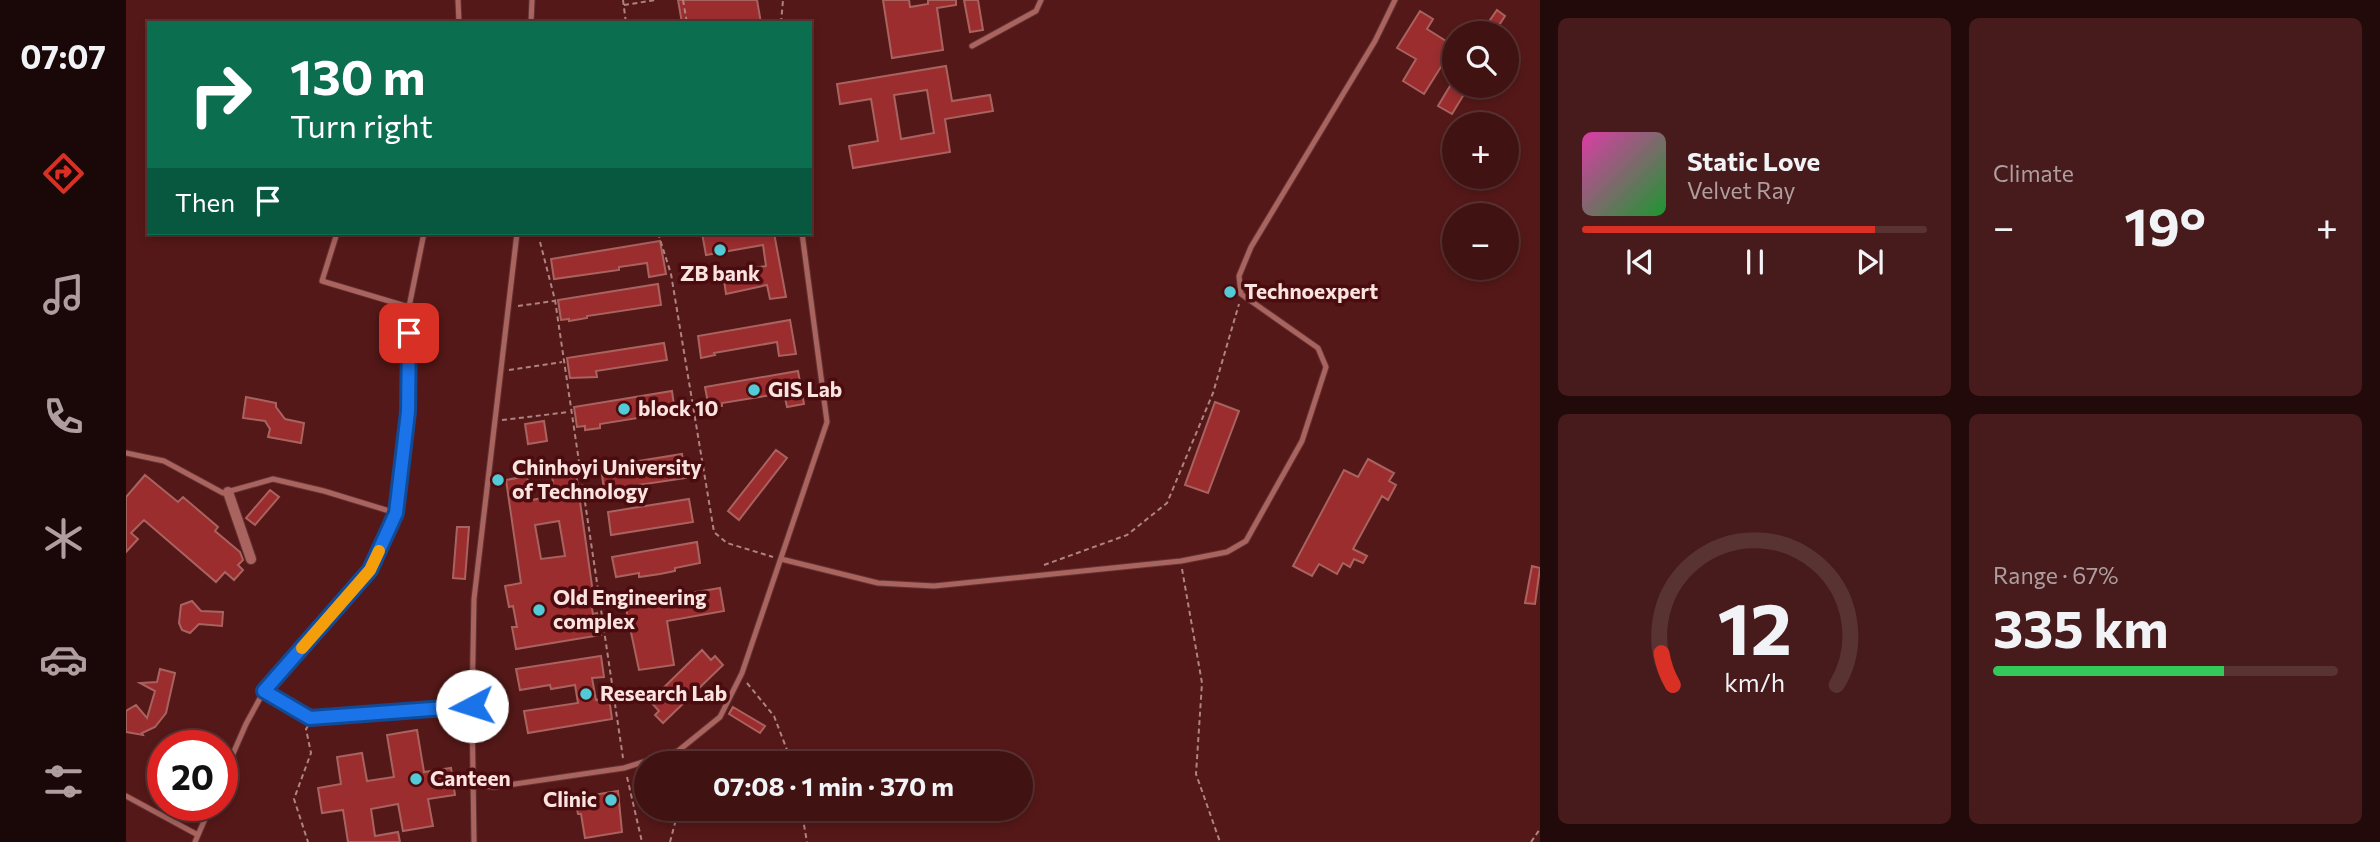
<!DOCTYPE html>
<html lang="en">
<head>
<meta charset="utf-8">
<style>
	body { margin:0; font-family:Commissioner,sans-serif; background:#471b1b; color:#f1f3f6; height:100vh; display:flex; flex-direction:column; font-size:26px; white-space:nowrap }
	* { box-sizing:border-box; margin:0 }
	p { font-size:23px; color:#ae9e9f }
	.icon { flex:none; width:38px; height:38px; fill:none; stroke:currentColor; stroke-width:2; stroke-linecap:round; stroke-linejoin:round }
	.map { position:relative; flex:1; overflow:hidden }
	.drawer { display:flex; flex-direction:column; gap:18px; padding:18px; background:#230a0a; width:840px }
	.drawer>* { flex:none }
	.guide { position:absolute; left:21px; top:21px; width:665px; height:214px; border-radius:0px; box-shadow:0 4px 10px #0003,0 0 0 2px #593232; background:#0b6e4f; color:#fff; overflow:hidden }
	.controls { position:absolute; left:1316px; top:21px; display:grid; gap:14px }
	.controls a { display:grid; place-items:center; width:77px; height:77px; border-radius:50%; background:#401212; box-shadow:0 4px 10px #0003,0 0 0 2px #593232; font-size:35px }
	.speed { position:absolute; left:21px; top:730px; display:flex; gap:14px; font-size:35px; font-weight:700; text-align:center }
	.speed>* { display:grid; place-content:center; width:91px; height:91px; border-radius:50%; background:#401212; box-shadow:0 4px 10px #0003,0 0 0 2px #593232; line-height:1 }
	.speed .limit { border:10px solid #d22; background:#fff; color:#111 }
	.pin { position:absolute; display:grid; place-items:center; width:60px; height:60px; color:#fff; margin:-30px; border-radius:14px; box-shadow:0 4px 10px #0006 }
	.me { position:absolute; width:77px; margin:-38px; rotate:265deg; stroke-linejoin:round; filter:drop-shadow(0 0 5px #0008) }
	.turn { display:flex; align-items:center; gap:24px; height:147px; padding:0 28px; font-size:32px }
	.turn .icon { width:91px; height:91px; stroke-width:2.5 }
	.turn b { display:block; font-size:49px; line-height:60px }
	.then { display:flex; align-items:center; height:66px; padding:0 28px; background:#0003; gap:14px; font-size:26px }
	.big { font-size:52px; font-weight:700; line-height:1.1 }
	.drawer .card { flex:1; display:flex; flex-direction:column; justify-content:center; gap:10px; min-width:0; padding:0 24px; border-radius:10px; background:#471b1b }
	.drawer .dial { align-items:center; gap:0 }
	.dial svg { height:182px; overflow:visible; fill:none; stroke:#593232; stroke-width:7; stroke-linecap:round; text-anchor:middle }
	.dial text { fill:#f1f3f6; stroke:none }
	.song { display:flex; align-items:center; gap:21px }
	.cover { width:84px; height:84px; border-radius:10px; background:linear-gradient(135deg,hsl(320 70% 55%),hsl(130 70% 35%)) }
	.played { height:7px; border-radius:4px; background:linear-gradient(90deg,#d93025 85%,#593232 85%) }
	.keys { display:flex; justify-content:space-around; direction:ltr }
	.heat { display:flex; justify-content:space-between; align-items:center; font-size:38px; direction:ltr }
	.charge { height:10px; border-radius:5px; background:linear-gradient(90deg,#34c759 67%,#593232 0) }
	.drawer .tiles { flex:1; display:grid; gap:18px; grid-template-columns:repeat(2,1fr) }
	.trip { position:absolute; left:508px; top:751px; width:399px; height:70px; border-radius:35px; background:#401212; box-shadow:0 4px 10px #0003,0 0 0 2px #593232; font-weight:700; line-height:70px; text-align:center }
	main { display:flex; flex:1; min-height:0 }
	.tabs { display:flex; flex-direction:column; width:126px; justify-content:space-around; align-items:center; background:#1a0707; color:#ae9e9f }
	.tabs .icon { width:49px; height:49px }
	.tabs .active { color:#d93025 }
	.tabs b { font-size:32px; color:#f1f3f6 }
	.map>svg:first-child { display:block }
	.building { fill:#9b2d2f; stroke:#a9635f; stroke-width:2; fill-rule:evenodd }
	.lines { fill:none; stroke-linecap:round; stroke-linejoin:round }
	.lane-casing { stroke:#633233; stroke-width:7 }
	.street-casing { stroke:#633233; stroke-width:12 }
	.path { stroke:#ad8482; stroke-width:2; stroke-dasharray:5 3.5; stroke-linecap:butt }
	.lane { stroke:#a9645f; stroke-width:5 }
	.street { stroke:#a9645f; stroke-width:10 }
	.route-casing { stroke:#114b97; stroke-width:18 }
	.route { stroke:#1a73e8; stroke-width:12 }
	.slow { stroke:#f59e0b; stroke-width:12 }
	.poi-dot { fill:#52cbd7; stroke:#4a0c0f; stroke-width:2.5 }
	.labels { text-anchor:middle; stroke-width:7; stroke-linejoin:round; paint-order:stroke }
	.poi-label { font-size:21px; font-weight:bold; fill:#fbe3e0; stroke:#4a0c0f; text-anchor:start }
</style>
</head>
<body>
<main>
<nav class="tabs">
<b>07:07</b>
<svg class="icon active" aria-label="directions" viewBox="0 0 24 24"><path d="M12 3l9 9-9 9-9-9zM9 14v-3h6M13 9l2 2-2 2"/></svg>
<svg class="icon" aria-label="music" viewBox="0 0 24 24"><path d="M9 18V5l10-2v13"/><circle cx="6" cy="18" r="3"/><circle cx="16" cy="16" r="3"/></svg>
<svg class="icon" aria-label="phone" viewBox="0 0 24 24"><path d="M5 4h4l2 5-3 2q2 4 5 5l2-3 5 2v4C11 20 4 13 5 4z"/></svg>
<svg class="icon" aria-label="climate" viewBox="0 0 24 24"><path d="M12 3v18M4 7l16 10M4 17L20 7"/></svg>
<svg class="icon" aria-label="car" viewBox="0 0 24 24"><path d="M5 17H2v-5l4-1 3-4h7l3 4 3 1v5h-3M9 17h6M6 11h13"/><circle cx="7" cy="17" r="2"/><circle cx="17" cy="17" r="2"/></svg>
<svg class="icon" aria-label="filters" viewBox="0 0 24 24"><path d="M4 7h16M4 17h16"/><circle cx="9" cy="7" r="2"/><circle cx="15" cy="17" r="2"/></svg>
</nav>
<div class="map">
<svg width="1414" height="842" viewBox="0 0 1414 842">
	<rect width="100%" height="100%" fill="#551818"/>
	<!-- building -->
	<path class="building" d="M552 0H631L635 23H556Z
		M757 0H783L784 7 802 4V0H830V5L811 8 817 50 766 58Z
		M838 0H852L857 30 844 32Z
		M1371 10 1379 16 1368 33H1355Z
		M1294 11 1307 19 1301 29 1328 46 1298 94 1277 81 1290 59 1271 48Z
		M820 66 826 101 864 95 867 111 819 119 824 152 727 168 723 146 752 141 745 99 714 104 711 84ZM801 90 808 133 775 139 768 95Z
		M1324 86H1343L1326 114 1312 106Z
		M576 233H648L660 297 644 299 641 285 600 294 597 273 640 266 637 245 580 255Z
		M534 241 540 274 523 277 521 263 493 267V270L428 279 425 259Z
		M532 284 535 305 461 316V318L443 321V319L435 320 432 300Z
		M664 320 670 354 653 356 651 342 588 353 589 355 575 358 572 336Z
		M538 343 541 360 470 371 471 377 444 378 441 358Z
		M672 371 678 404 661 407 658 393 596 403V406L583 408 579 387Z
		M546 391 549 412 474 424V428L459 430V426L451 427 448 407Z
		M120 397 150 403V407L159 419 178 423 175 443 142 437 144 429 139 421 117 418Z
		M1089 402 1113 411 1082 493 1059 485Z
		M418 421 421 441 402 444 399 424Z
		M650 450 661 458 613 520 602 511Z
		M556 454 560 478 478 490 475 467Z
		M1242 459 1268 473 1263 481 1270 485 1262 500 1256 496 1227 549 1241 556 1237 563 1228 559 1224 567 1217 563 1211 574 1193 564 1186 576 1167 566 1218 470 1232 477Z
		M449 466 467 593H463L467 614 471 613 475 635 390 649 386 627H391L387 606 383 607 379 586 395 583 380 480 401 476 405 500 423 497 429 495 425 470ZM433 521 439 556 415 559 409 525Z
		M19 475 52 502 57 497 92 527 89 531 114 552 117 560 112 565 117 570 108 580 99 572 90 582 18 520 5 533 12 539 0 552V497Z
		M144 490 153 497 129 525 120 518Z
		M563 499 567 522 485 535 482 512Z
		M331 527H343L339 579 327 578Z
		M571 542 574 563 549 568V571L534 574 513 577V573L490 577 486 557Z
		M1406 566 1414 568 1409 604 1399 603Z
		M594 588 598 611 541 621 548 665 513 670 499 604Z
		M66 601 75 611 97 612 96 626 73 624 64 633 56 630 53 623 55 605Z
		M576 650 585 660 589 656 597 665 537 723 529 715 533 711 524 701Z
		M475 656 478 677 466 678 470 700 483 698 486 719 402 733 398 711 452 703 449 685 425 689 424 685 394 690 390 669Z
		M34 669 49 673 40 713 29 727 16 733 17 735 0 732V711L10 705 21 718 29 691 14 683 31 682Z
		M607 707 639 726 634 733 603 714Z
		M291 730 298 772 325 768 329 795 302 799 307 826 277 831 272 804 245 809 249 836 272 832 274 842H222L217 810 196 813 192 788 215 784 211 757 236 753 241 781 268 777 261 735Z
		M492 791 496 832 459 838 455 814H452L449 798Z"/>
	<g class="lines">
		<defs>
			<path id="lane" d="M332 0 333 23
				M405 23 406 0
				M846 46 910 11 915 0
				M211 233 196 281 283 307
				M397 233H440
				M0 453 38 461 97 493 147 479 198 491 270 513
				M655 559 752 583 808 586 1055 561 1101 552 1120 541 1176 441 1200 367 1192 348 1115 294 1113 276 1125 247 1249 41 1269 0
				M138 691 184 718 346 706
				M96 779 120 724 138 691 244 570 270 513 283 412V307L298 233
				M347 784 368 787 498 768 552 751 594 717 616 673 701 422 676 233
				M0 796 72 835
				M69 842 85 805
				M348 842 346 706 348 599 391 233"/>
			<path id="street" d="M102 492 125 559"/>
		</defs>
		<!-- lane casing -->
		<use href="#lane" class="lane-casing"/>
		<!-- street casing -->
		<use href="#street" class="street-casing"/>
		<!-- path -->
		<path class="path" d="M497 0 500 23
			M557 0 561 23
			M498 5 530 0
			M655 23 657 0
			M532 233 545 274 588 532 601 543 647 557
			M414 242 429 300 497 758
			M392 306 428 301
			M383 370 436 362
			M376 420 443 412
			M918 565 1001 535 1041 503 1087 393 1113 304
			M1056 569 1076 683 1070 774 1094 842
			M621 683 648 716 666 763
			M182 726 180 729 185 753 168 799 182 842
			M501 777 516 842
			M675 808 681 842
			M544 842 553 808
			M1405 842 1414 829"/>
		<!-- lane -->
		<use href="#lane" class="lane"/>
		<!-- street -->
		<use href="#street" class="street"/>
	</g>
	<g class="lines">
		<defs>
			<path id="route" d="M283 333 282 412 270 513 244 570 138 691 184 718 346 706"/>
		</defs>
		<!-- route casing -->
		<use href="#route" class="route-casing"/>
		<!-- route -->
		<use href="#route" class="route"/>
		<!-- slow -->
		<path class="slow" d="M176 648 244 570 253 551"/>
	</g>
	<!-- markers -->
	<g class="poi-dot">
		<circle cx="594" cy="250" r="7"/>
		<circle cx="1104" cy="292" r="7"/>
		<circle cx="628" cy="390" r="7"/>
		<circle cx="498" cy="409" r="7"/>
		<circle cx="372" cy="480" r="7"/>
		<circle cx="413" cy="610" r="7"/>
		<circle cx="460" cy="694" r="7"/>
		<circle cx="290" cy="779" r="7"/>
		<circle cx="485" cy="800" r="7"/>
	</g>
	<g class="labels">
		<!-- poi labels -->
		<g class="poi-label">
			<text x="594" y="281" text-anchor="middle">ZB bank</text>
			<text x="1118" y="299">Technoexpert</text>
			<text x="642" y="397">GIS Lab</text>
			<text x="512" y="416">block 10</text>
			<text x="386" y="475">Chinhoyi University<tspan x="386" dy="24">of Technology</tspan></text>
			<text x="427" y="605">Old Engineering<tspan x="427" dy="24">complex</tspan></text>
			<text x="474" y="701">Research Lab</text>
			<text x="304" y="786">Canteen</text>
			<text x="471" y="807" text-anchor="end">Clinic</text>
		</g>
	</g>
</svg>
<div class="controls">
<a><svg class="icon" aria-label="search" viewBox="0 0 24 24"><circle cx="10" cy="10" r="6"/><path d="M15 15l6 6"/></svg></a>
<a>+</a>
<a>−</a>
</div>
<div class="speed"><div class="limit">20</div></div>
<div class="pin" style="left:283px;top:333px;background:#d93025"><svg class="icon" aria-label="arrive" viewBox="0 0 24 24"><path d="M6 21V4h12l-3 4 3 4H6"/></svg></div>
<svg class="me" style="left:346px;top:706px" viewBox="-20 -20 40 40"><circle r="19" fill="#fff"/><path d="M0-13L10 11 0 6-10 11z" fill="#1a73e8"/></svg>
<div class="trip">07:08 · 1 min · 370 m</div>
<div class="guide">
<div class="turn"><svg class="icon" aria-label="right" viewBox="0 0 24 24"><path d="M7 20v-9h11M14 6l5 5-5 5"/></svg><div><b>130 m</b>Turn right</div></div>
<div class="then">Then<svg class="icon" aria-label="arrive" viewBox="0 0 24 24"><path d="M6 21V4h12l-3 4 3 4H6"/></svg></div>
</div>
</div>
<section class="drawer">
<div class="tiles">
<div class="card">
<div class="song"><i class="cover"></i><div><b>Static Love</b><p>Velvet Ray</p></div></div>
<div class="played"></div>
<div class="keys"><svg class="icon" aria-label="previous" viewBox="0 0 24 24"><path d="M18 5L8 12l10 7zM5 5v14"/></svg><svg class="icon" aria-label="pause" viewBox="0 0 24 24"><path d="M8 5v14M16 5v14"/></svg><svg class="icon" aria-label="next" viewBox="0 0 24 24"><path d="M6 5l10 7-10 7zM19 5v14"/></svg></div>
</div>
<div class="card"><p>Climate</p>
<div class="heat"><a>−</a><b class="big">19°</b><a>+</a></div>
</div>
<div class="card dial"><svg viewBox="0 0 100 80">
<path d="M14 69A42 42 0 1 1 86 69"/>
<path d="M14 69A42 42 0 0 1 9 55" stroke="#d93025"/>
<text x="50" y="56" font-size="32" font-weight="700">12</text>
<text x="50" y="72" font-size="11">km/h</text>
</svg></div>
<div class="card"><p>Range · 67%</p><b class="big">335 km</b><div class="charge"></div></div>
</div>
</section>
</main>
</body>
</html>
